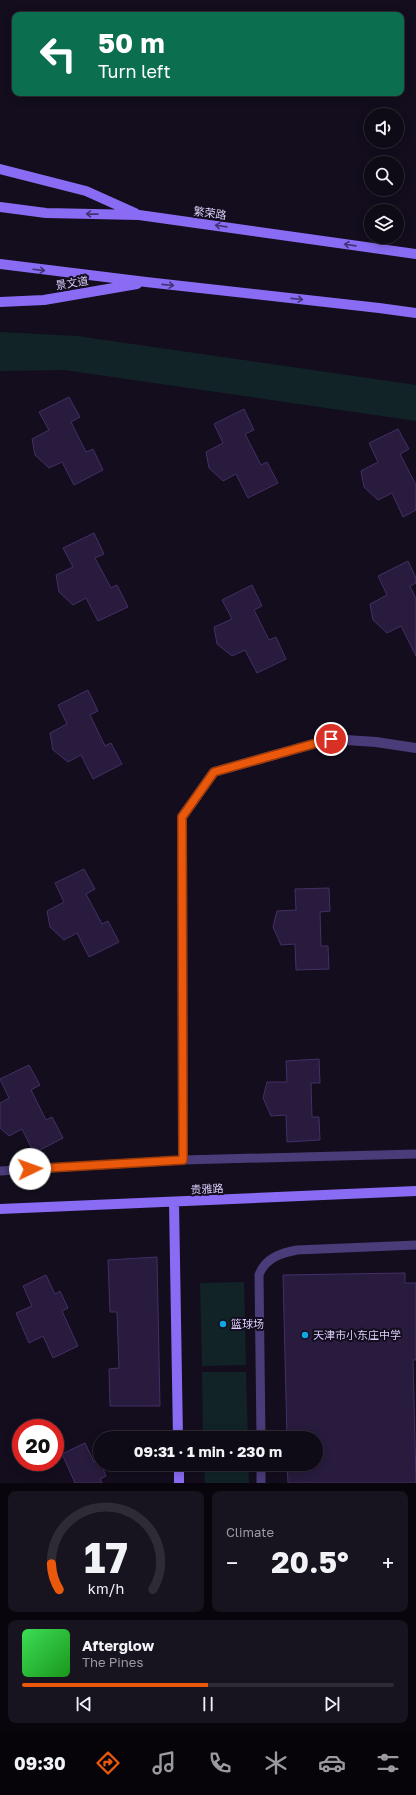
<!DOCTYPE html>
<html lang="en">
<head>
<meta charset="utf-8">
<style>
	body { margin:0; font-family:"Golos Text","Noto Sans SC",sans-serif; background:#17131f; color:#f1f3f6; height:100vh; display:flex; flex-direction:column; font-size:15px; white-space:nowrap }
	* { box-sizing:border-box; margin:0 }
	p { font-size:13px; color:#9b9aa1 }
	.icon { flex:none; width:22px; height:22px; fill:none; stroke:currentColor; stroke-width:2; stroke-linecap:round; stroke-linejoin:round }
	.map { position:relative; height:1483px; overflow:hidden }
	.drawer { display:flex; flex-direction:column; gap:8px; padding:8px; background:#08060c; flex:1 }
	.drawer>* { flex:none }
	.hud { position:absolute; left:12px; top:12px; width:392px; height:84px; border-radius:8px; box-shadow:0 2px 10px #0003,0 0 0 1px #2e2b35; background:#0b6e4f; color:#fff; overflow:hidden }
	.controls { position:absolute; left:364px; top:108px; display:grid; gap:8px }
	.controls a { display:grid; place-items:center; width:40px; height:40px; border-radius:50%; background:#0e0a16; box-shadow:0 2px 10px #0003,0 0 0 1px #2e2b35; font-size:20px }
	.speed { position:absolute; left:12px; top:1419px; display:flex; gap:8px; font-size:20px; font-weight:700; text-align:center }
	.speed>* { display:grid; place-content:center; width:52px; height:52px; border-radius:50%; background:#0e0a16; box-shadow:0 2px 10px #0003,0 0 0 1px #2e2b35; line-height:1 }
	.speed .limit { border:6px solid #d22; background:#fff; color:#111 }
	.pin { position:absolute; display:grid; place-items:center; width:34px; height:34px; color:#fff; margin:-17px; border:2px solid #fff; border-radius:50%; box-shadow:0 1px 4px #0007 }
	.me { position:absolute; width:44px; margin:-22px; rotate:87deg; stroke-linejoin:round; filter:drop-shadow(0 0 3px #0008) }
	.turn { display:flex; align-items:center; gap:14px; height:84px; padding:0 20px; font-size:18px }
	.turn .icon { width:52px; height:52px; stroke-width:2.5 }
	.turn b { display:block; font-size:28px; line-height:34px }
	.big { font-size:30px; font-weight:700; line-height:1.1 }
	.drawer .tile { flex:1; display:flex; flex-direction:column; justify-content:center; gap:6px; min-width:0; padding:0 14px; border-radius:8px; background:#17131f }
	.drawer .dial { align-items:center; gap:0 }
	.dial svg { height:104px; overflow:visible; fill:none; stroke:#2e2b35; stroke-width:7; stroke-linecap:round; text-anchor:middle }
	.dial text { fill:#f1f3f6; stroke:none }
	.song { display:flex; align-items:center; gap:12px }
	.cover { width:48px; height:48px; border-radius:6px; background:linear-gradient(135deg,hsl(130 70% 55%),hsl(120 70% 35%)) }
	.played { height:4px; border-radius:2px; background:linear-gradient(90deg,#ea580c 50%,#2e2b35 50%) }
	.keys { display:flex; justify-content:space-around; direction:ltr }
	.heat { display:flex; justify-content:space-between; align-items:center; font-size:22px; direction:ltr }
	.drawer .tiles { flex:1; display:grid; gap:8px; grid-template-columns:1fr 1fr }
	.tile:last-child { grid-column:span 2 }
	.trip { position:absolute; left:93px; top:1431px; width:230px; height:40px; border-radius:20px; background:#0e0a16; box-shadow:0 2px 10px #0003,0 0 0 1px #2e2b35; font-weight:700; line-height:40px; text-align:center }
	.menu { display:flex; height:64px; justify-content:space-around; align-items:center; background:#060409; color:#9b9aa1 }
	.menu .icon { width:28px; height:28px }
	.menu .current { color:#ea580c }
	.menu b { font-size:18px; color:#f1f3f6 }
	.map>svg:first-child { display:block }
	.green { fill:#112327 }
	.building { fill:#281b3d; stroke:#442f67 }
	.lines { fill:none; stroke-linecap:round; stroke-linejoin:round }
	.lane { stroke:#4a3c79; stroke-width:9 }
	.street { stroke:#4a3c79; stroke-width:10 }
	.secondary { stroke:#896cf3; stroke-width:10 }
	.oneway { stroke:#423373 }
	.route-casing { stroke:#983908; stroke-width:10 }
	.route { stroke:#ea580c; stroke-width:7 }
	.poi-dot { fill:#12a7e3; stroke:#130d1d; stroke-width:1.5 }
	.labels { text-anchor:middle; stroke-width:4; stroke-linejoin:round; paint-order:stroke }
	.street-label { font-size:11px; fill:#dbcefb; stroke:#130d1d }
	.poi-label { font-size:11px; fill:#dbcefb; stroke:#130d1d; text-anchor:start }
</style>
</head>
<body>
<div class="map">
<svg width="416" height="1483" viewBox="0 0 416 1483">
	<rect width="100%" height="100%" fill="#130d1d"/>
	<!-- green -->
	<path class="green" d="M0 332 77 336 416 385V421L64 370 0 371Z
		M244 1282 246 1365 202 1366 200 1283Z
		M202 1372H246L248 1438H203Z
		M204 1464H248L249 1483H205Z"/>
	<!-- building -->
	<path class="building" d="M69 397 80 417 71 422 86 452 93 449 103 470 74 485 62 462 49 468 35 455 32 439 49 430 39 412Z
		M244 409 254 430 245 434 261 465 267 462 278 483 248 498 236 474 223 481 209 468 206 452 223 443 214 424Z
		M398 429 409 449 400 454 416 485V510L403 517 392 493 378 500 364 487 361 471 378 462 369 443Z
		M94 533 104 554 95 558 111 588 117 585 128 607 98 621 86 598 73 605 59 592 56 575 73 567 63 548Z
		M408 561 416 578V583L410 586 416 599V656L401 626 387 633 373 620 370 604 387 595 378 576Z
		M252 585 262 606 254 610 269 640 276 637 286 659 257 673 245 650 232 656 217 644 214 627 232 619 222 600Z
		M88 690 98 711 90 715 105 746 111 743 122 764 93 779 81 755 68 762 53 750 50 733 67 724 58 705Z
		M84 869 95 889 86 894 102 924 108 921 119 942 89 957 77 933 64 940 50 927 47 911 64 902 55 883Z
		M329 888 330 911 320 912 321 946H328L329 969 296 970 295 944 281 945 273 927 277 911 296 910 295 889Z
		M319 1059 320 1083H311L312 1117H319L320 1140 287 1142 286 1115 271 1116 263 1098 267 1082H287L286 1061Z
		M29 1065 40 1085 31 1090 46 1120 52 1117 63 1138 34 1153 22 1129 9 1136 0 1128V1103L9 1098 0 1079Z
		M157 1257 160 1406H110L109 1369 119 1368 117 1312H110L108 1260Z
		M405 1273V1283H416V1360H413L416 1483H288L287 1464H316V1438H287L283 1275Z
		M46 1275 55 1294 60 1291 68 1308 62 1311 78 1346 53 1358 43 1336 29 1343 16 1313 32 1306 23 1286Z
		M85 1443 94 1462 99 1459 106 1476 100 1479 102 1483H75L62 1454Z"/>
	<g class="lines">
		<!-- lane -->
		<path class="lane" d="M0 1171 183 1160 416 1154
			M261 1438 259 1275C265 1258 281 1253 297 1250L416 1245
			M261 1464V1483"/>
		<!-- street -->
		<path class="street" d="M183 1160 182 817 214 772 331 739 376 742 416 748"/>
		<!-- secondary -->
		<path class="secondary" d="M0 169 86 191 135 213
			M0 207 46 213 139 215 416 254
			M0 264 146 282 379 308 416 313
			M0 302 44 300 137 284
			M174 1202 178 1438
			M0 1209 416 1191
			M179 1464V1483"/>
	</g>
	<!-- one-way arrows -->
	<defs><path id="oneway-shaft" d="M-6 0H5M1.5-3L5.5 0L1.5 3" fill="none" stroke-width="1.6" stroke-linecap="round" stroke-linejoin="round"/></defs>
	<g class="oneway">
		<use href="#oneway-shaft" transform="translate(92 214) rotate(-179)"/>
		<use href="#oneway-shaft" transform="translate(221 226) rotate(-172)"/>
		<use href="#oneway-shaft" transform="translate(350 245) rotate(-172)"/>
		<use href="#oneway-shaft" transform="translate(39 270) rotate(7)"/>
		<use href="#oneway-shaft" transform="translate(168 285) rotate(6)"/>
		<use href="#oneway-shaft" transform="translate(297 299) rotate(6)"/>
	</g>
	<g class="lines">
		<defs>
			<path id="route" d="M30 1169 183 1160 182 817 214 772 331 739"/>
		</defs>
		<!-- route casing -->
		<use href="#route" class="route-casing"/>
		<!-- route -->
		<use href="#route" class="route"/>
	</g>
	<!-- markers -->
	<g class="poi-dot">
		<circle cx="223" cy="1324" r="4"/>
		<circle cx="305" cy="1335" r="4"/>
	</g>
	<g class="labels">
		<!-- street labels -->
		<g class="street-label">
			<text transform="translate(210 213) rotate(8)" y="4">繁荣路</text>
			<text transform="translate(72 283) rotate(-9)" y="4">景文道</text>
			<text transform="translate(207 1189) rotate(-3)" y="4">贵雅路</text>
		</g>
		<!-- poi labels -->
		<g class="poi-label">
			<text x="231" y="1328">篮球场</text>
			<text x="313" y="1339">天津市小东庄中学</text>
		</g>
	</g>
</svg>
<div class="controls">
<a><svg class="icon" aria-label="sound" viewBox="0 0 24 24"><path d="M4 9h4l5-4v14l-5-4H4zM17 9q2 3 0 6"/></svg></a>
<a><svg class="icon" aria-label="search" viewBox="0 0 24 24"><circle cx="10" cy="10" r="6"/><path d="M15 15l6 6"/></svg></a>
<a><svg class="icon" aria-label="layers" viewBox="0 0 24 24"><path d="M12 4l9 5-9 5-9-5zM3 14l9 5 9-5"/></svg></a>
</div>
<div class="speed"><div class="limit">20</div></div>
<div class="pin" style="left:331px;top:739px;background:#d93025"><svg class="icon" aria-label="arrive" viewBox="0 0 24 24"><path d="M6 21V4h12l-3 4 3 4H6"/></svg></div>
<svg class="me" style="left:30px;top:1169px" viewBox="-20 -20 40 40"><circle r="19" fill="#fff"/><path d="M0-13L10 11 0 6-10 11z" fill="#ea580c"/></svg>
<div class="trip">09:31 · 1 min · 230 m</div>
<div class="hud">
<div class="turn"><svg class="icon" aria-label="left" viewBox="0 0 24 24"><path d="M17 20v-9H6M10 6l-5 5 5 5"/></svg><div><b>50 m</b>Turn left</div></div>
</div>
</div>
<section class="drawer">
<div class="tiles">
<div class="tile dial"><svg viewBox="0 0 100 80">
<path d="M14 69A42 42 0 1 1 86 69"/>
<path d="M14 69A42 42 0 0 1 8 49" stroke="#ea580c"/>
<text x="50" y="56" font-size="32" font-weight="700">17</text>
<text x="50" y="72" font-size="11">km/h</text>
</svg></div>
<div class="tile"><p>Climate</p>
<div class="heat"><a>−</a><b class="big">20.5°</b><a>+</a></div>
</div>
<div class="tile">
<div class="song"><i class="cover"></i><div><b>Afterglow</b><p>The Pines</p></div></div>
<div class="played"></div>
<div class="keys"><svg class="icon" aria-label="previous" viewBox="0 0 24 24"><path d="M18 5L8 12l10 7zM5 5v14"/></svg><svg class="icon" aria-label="pause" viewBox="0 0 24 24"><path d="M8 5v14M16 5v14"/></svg><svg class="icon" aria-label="next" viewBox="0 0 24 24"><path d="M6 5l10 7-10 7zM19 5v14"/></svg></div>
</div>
</div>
</section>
<nav class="menu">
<b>09:30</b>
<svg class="icon current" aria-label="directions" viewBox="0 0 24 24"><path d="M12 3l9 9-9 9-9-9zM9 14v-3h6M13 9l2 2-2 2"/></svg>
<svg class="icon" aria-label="music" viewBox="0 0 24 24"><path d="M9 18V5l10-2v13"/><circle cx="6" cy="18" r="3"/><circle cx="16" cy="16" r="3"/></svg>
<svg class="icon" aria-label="phone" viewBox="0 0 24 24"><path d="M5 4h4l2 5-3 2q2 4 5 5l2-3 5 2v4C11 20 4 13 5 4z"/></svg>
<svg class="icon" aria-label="climate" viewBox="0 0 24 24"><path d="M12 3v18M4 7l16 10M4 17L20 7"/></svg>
<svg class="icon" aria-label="car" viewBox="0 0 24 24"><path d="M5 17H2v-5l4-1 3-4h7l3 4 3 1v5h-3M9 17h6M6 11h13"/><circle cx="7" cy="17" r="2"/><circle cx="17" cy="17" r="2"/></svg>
<svg class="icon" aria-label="filters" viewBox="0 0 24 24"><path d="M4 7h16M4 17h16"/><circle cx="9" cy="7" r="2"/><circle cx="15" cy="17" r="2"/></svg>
</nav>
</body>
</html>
